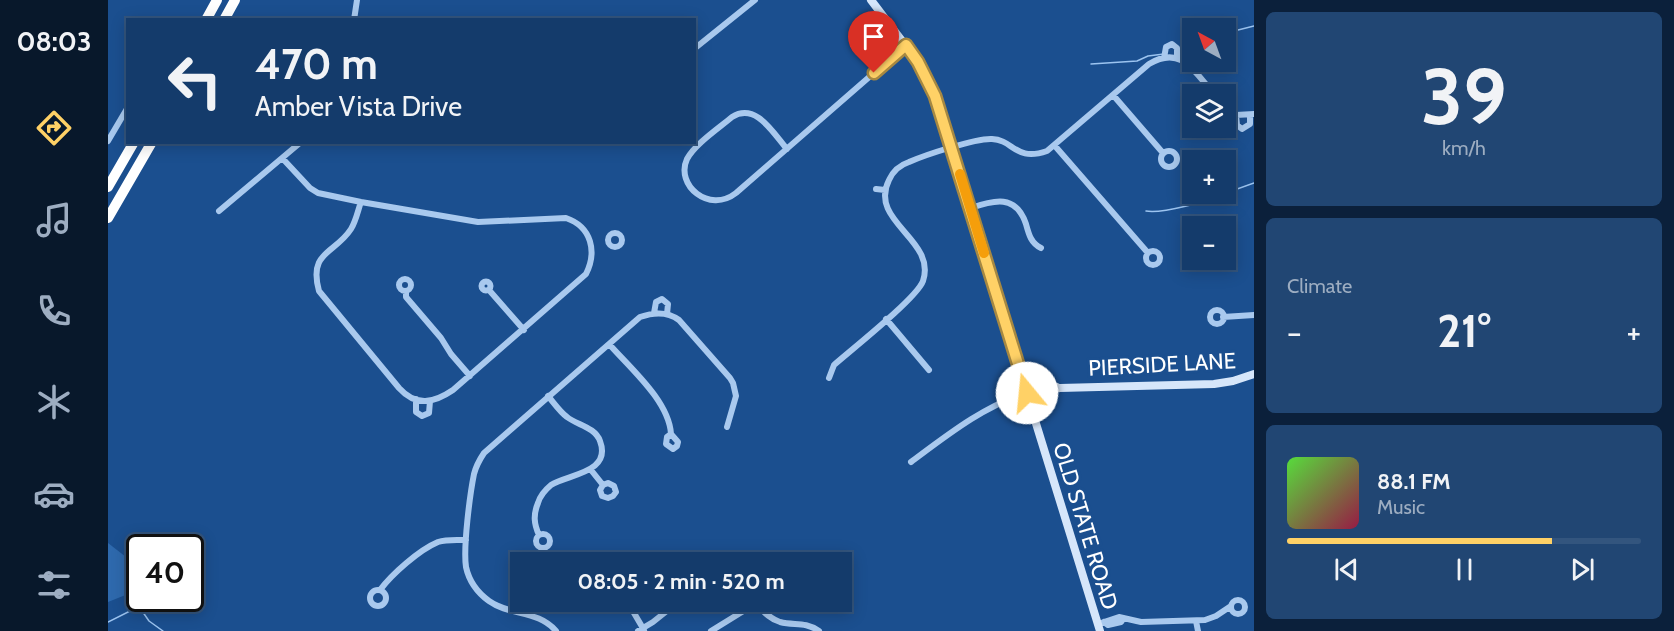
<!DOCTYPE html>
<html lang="en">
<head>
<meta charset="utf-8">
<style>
	body { margin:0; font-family:Cabin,sans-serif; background:#214673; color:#f1f3f6; height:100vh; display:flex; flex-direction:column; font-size:22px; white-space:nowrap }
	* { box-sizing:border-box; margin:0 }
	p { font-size:20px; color:#9dadc1 }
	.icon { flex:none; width:33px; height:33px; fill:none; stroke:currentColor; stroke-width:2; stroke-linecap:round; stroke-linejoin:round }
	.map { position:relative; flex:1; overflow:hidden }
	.side { display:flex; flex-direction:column; gap:12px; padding:12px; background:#0b203b; width:420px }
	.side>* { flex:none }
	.top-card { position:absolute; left:18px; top:18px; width:570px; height:126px; border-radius:0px; box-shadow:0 3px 15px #0003,0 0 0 2px #33557e; background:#143b6b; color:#f1f3f6; overflow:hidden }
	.needle { width:39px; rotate:319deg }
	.controls { position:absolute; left:1074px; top:18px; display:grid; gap:12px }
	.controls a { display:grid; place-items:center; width:54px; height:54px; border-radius:0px; background:#143b6b; box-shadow:0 3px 15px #0003,0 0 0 2px #33557e; font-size:30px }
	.speed { position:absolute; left:18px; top:534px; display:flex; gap:12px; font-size:30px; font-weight:700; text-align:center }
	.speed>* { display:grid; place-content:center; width:78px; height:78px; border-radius:50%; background:#143b6b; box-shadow:0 3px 15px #0003,0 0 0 2px #33557e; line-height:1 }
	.speed .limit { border:3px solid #111; border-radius:9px; background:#fff; color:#111 }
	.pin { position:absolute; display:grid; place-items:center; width:51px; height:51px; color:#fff; margin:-62px -26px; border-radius:50% 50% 50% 0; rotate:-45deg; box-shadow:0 0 6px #0007 }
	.pin .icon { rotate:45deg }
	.me { position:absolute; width:66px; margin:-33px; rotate:343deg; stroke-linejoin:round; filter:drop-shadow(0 0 4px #0008) }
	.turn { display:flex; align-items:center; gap:21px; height:126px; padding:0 30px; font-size:27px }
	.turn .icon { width:78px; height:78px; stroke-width:2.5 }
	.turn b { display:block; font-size:42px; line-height:51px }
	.big { font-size:45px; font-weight:700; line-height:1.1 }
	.side .widget { flex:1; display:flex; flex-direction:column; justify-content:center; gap:9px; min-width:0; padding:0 21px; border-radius:9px; background:#214673 }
	.side .dial { align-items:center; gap:0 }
	.dial b { font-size:78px; line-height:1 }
	.song { display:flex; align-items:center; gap:18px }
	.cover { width:72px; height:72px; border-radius:9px; background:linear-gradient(135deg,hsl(110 70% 55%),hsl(340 70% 35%)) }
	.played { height:6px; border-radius:3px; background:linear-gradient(90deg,#ffd166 75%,#33557e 75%) }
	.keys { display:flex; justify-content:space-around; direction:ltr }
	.heat { display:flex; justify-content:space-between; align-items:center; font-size:33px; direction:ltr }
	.trip { position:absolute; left:402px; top:552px; width:342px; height:60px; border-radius:0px; background:#143b6b; box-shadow:0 3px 15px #0003,0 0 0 2px #33557e; font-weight:700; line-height:60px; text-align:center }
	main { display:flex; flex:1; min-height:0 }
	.dock { display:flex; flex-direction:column; width:108px; justify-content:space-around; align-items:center; background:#08182b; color:#9dadc1 }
	.dock .icon { width:42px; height:42px }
	.dock .selected { color:#ffd166 }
	.dock b { font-size:27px; color:#f1f3f6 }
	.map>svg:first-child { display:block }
	.green { fill:#2e69ad }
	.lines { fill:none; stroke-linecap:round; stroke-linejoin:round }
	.stream { stroke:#9cc4f0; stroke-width:1.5 }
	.street { stroke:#a9c9ee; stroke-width:6 }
	.secondary { stroke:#d6e6fa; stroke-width:8 }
	.highway { stroke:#fff; stroke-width:10 }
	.route-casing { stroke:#a68842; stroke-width:15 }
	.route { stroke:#ffd166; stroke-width:10 }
	.slow { stroke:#f59e0b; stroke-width:10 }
	.labels { text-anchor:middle; stroke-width:6; stroke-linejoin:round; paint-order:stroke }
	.street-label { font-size:22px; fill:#fff; stroke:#1b4f8f }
</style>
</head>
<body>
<main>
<nav class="dock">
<b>08:03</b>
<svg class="icon selected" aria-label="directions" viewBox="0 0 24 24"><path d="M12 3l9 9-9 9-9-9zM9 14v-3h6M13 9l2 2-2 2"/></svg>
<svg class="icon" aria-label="music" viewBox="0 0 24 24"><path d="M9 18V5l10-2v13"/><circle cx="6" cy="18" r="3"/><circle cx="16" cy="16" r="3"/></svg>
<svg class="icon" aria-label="phone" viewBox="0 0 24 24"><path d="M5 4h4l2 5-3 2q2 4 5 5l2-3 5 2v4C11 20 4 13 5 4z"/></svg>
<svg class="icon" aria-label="climate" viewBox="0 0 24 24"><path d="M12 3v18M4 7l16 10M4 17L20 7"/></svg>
<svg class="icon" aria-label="car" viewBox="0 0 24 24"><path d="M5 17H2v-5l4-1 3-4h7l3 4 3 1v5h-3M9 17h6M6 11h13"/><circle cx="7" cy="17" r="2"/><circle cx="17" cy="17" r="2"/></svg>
<svg class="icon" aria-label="filters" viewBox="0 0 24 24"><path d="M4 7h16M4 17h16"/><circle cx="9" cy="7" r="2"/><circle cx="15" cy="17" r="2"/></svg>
</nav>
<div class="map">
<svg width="1146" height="631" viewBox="0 0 1146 631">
	<rect width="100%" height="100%" fill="#1b4f8f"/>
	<!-- green -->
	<path class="green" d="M0 543 27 564 31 580 25 592 0 602Z"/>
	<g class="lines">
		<!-- stream -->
		<path class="stream" d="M1118 30H1130L1146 26
			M1072 52 1084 46
			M983 64 1029 61 1040 56 1056 54
			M1118 193 1146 183
			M1038 211C1054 214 1101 201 1117 194
			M0 622 28 608H32L41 621 55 631"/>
		<!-- street -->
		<path class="street" d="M246 20 249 0
			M586 49 647 0
			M1056 58 1058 47 1064 44 1069 48V57
			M1005 95 1055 153
			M1118 108 1128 115 1146 114
			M1128 115 1129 125 1134 129 1142 124V116
			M0 141 20 107
			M947 146 1040 253
			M679 149C665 133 648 102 624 117 611 128 587 144 579 159 567 185 601 214 628 193L798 45
			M1053 159a8 8 0 1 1 16 0a8 8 0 1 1-16 0Z
			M175 159 202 188 210 193 253 202 370 222 458 218C484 227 489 252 478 274L345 390C326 403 308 407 291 388L211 291C200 251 227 254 243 229 248 221 250 210 253 202
			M768 189 777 190
			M863 208C886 200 908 194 918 224 921 235 923 243 933 248
			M111 211 193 142
			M500 240a7 7 0 1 1 14 0a7 7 0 1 1-14 0Z
			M1038 258a7 7 0 1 1 14 0a7 7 0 1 1-14 0Z
			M291 285a6 6 0 1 1 12 0a6 6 0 1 1-12 0Z
			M373.5 286a4.5 4.5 0 1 1 9 0a4.5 4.5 0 1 1-9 0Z
			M381 290 416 330
			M298 291V297L333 338 343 354 362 376
			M1102 317a7 7 0 1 1 14 0a7 7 0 1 1-14 0Z
			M546 313 548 302 554 299 560 304 559 314
			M1115 317 1146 315
			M778 319 821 370
			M501 344C522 368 561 401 563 434L559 437 558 444 565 449 569 446 570 442 563 434
			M721 378 726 365C743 350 809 298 815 281 829 239 760 222 781 180 785 171 792 165 801 162 817 155 868 138 884 139 906 140 907 162 939 151L1041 64C1074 44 1087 73 1106 94
			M308 399V412L314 416 321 413 322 401
			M803 462C838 436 877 405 919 393
			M483 470 495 485 492 490 494 496 500 498 505 496 508 492 506 486 500 483 495 485
			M428 541a7 7 0 1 1 14 0a7 7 0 1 1-14 0Z
			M431 535C426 524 425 515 430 503 432 496 437 490 443 485 460 474 504 473 492 441 487 427 469 425 459 417 452 412 446 403 440 396
			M272 590C284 574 311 550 330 542 339 539 349 540 358 540
			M262 598a8 8 0 1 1 16 0a8 8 0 1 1-16 0Z
			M1123 607a7 7 0 1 1 14 0a7 7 0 1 1-14 0Z
			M524 602 526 613 536 630
			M648 604C655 611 662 619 672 622 687 626 696 621 711 631
			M1088 621 1090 631
			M996 622 1000 625 1013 622 1015 619
			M990 624 1011 617 1033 622 1097 620 1108 616 1123 606
			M448 631C430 610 402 616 381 601 370 593 361 581 358 567 355 547 362 494 366 474 368 466 372 459 376 453L532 317C546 312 559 311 571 320L622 378 625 383 628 396 619 427
			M530 631 545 622 570 602
			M603 631 650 602"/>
		<!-- secondary -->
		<path class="secondary" d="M763 0 810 62 827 96 992 631
			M912 367 930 381 949 387
			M919 393 952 388 1106 384 1125 381 1146 374"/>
		<!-- highway -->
		<path class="highway" d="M98 20 109 0
			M116 20 127 0
			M0 187 26 142
			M0 218 44 142"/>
	</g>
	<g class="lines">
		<defs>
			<path id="route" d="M766 73 798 45 810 62 827 96 919 393"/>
		</defs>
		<!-- route casing -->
		<use href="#route" class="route-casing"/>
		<!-- route -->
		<use href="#route" class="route"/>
		<!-- slow -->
		<path class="slow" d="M852 174 876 253"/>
	</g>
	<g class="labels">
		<!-- street labels -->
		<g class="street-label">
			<text transform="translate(1054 364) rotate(-3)" y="8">PIERSIDE LANE</text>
			<text transform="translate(978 526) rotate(73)" y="8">OLD STATE ROAD</text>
		</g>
	</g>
</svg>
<div class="controls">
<a><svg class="needle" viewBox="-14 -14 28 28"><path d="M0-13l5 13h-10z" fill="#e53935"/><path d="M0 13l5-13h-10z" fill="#9dadc1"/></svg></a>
<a><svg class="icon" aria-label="layers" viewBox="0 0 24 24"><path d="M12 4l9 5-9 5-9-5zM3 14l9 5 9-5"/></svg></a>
<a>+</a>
<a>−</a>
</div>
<div class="speed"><div class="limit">40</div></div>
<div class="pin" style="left:766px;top:73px;background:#d93025"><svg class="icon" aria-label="arrive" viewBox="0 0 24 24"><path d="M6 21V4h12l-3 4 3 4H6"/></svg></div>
<svg class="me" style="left:919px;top:393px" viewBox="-20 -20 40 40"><circle r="19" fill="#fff"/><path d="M0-13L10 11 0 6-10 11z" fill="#ffd166"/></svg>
<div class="trip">08:05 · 2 min · 520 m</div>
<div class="top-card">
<div class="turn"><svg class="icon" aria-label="left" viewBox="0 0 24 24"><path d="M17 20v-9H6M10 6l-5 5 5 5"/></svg><div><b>470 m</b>Amber Vista Drive</div></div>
</div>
</div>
<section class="side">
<div class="widget dial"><b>39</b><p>km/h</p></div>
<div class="widget"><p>Climate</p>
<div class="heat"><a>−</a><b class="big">21°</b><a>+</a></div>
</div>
<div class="widget">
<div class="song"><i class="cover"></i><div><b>88.1 FM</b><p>Music</p></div></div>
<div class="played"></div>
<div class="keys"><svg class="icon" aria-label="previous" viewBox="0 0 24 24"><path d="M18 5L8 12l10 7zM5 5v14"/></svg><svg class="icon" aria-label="pause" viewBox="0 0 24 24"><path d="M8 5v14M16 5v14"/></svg><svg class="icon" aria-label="next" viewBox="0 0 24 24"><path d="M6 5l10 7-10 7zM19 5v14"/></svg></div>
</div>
</section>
</main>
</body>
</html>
